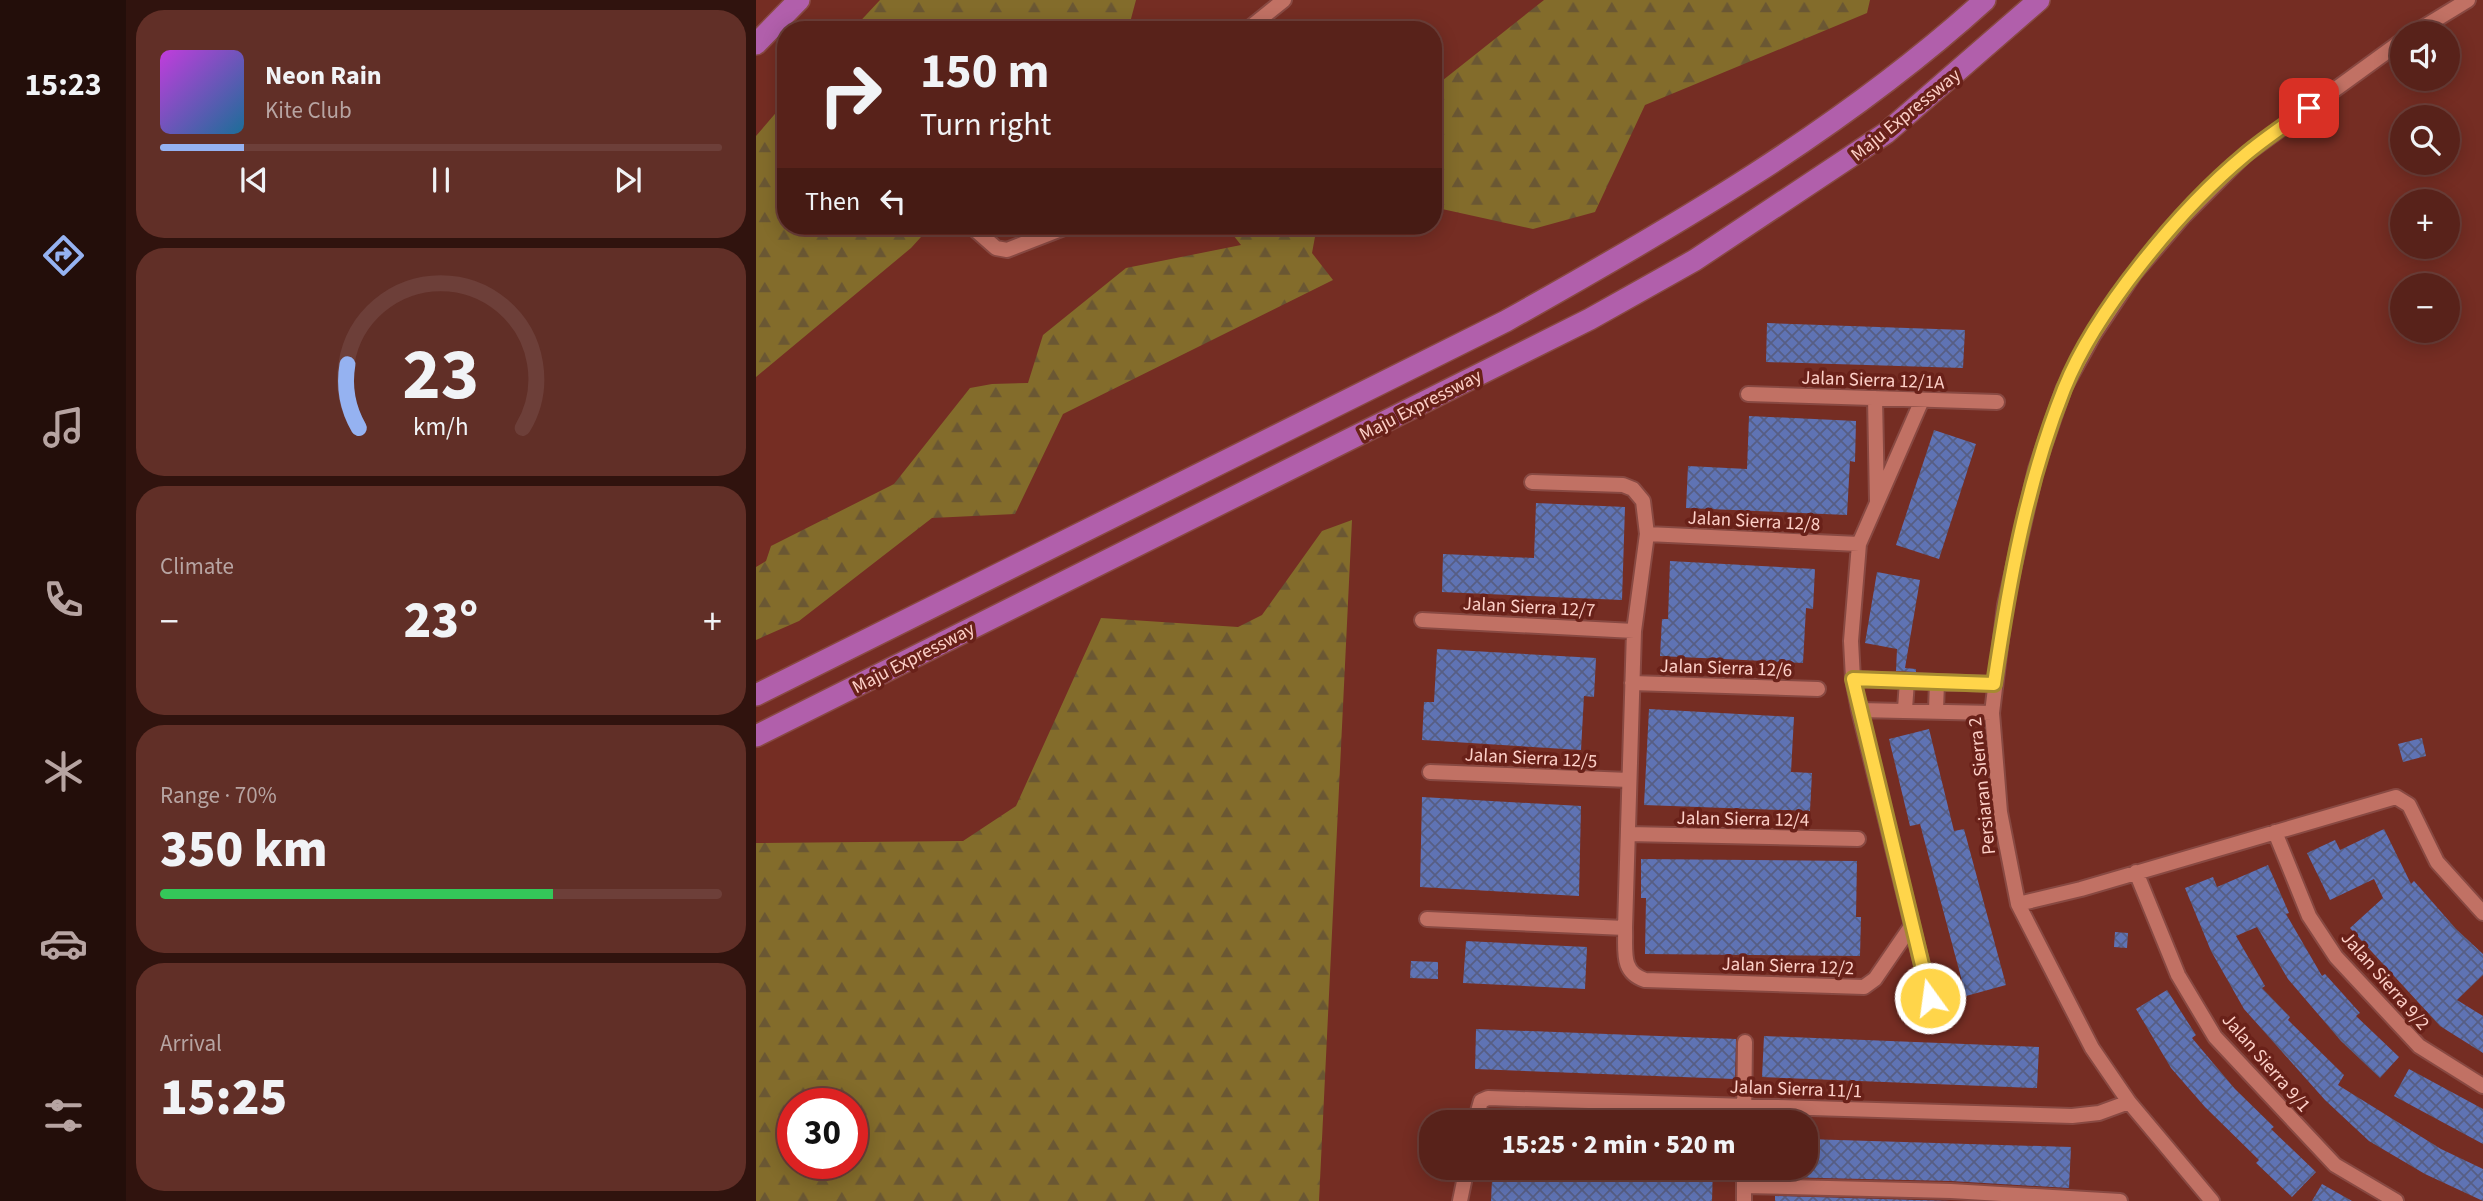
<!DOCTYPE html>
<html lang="en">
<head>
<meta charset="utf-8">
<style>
	body { margin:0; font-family:"Source Sans 3",sans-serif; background:#612f27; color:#f1f3f6; height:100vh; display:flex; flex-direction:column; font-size:26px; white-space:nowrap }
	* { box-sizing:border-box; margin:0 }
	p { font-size:23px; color:#b7a4a2 }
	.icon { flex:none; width:38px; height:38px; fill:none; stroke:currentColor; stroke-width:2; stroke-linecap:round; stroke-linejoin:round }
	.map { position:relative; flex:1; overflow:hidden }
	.panel { display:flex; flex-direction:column; gap:10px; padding:10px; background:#30130e; width:630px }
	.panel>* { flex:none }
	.top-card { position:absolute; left:21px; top:21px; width:665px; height:214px; border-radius:28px; box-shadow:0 4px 18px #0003,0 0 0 2px #6d3f39; background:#58221a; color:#f1f3f6; overflow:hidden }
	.buttons { position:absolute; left:1634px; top:21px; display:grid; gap:14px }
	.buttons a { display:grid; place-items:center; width:70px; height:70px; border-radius:50%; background:#58221a; box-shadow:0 4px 18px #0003,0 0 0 2px #6d3f39; font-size:35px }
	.speed { position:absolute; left:21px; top:1088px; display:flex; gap:14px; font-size:35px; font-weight:700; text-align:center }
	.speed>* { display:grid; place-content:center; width:91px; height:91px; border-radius:50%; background:#58221a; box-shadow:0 4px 18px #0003,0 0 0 2px #6d3f39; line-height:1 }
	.speed .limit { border:10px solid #d22; background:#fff; color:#111 }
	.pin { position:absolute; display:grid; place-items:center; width:60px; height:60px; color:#fff; margin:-30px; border-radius:14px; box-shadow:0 4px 10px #0006 }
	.me { position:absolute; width:77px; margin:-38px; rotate:346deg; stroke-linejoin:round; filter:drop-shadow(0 0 5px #0008) }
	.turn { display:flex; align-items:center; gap:24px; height:147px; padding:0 28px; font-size:32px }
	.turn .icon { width:91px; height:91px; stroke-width:2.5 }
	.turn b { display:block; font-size:49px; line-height:60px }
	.then { display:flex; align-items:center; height:66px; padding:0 28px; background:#0003; gap:14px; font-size:26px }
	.big { font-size:52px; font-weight:800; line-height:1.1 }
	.panel .tile { flex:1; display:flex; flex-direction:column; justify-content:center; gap:10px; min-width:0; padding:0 24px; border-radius:28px; background:#612f27 }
	.panel .dial { align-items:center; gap:0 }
	.dial svg { height:182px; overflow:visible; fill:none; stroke:#6d3f39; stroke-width:7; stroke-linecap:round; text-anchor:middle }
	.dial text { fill:#f1f3f6; stroke:none }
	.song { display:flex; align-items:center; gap:21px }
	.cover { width:84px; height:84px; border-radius:10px; background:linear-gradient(135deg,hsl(290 70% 55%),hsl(200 70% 35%)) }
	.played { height:7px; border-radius:4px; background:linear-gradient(90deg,#95b2f1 15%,#6d3f39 15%) }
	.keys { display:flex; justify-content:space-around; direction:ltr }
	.heat { display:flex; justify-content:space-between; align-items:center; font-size:38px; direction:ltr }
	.charge { height:10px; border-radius:5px; background:linear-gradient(90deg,#34c759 70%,#6d3f39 0) }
	.trip { position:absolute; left:663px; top:1110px; width:399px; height:70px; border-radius:28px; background:#58221a; box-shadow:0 4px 18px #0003,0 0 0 2px #6d3f39; font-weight:800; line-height:70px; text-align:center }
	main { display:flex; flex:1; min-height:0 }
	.dock { display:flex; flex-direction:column; width:126px; justify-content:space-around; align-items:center; background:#230e0a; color:#b7a4a2 }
	.dock .icon { width:49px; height:49px }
	.dock .active { color:#95b2f1 }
	.dock b { font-size:32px; color:#f1f3f6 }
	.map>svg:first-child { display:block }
	.forest { fill:url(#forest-firs); fill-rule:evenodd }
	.building { fill:url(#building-cross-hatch) }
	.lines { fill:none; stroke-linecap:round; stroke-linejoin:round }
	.minor-casing { stroke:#884942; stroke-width:18 }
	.highway-casing { stroke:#884942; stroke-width:24 }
	.minor { stroke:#c17164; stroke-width:14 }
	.highway { stroke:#b15fab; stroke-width:21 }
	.route-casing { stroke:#a68a30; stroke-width:18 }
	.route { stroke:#ffd54a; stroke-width:12 }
	.labels { text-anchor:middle; stroke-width:7; stroke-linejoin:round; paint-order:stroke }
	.street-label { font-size:19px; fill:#fdd0c8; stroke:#692119 }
</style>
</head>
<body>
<main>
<nav class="dock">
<b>15:23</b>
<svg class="icon active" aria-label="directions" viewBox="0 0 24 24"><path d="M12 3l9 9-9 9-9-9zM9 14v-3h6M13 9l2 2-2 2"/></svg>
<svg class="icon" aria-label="music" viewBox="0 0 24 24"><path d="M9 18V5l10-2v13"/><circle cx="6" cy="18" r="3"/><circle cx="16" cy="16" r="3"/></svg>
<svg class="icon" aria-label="phone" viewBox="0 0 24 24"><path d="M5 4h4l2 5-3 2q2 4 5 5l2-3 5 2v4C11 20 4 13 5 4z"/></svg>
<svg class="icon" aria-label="climate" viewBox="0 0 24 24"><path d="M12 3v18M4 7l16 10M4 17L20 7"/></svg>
<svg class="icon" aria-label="car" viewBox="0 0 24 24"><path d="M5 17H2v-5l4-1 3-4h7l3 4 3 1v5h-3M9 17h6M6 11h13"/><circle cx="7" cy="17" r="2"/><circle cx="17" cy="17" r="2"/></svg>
<svg class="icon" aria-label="filters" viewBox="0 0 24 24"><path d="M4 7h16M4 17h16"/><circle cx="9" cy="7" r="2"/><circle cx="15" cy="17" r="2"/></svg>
</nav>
<section class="panel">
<div class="tile">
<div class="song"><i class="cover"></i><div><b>Neon Rain</b><p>Kite Club</p></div></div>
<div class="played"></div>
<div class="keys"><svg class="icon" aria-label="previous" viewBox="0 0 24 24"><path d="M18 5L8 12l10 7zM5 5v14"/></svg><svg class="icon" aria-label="pause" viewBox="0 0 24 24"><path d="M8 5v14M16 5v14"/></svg><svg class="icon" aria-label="next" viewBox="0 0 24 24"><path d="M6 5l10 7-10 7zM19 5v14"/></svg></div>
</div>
<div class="tile dial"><svg viewBox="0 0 100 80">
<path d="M14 69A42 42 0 1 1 86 69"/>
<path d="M14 69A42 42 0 0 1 9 41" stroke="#95b2f1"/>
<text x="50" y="56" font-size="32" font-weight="700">23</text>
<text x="50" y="72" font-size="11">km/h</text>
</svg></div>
<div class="tile"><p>Climate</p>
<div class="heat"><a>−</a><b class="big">23°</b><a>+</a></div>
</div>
<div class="tile"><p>Range · 70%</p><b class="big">350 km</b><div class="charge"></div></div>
<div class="tile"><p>Arrival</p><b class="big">15:25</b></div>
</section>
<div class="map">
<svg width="1727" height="1201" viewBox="0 0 1727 1201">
	<defs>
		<pattern id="forest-firs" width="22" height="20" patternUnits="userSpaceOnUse" patternTransform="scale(1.75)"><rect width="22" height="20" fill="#836c2b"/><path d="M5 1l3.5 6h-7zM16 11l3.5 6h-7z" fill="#6a5733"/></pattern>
		<pattern id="building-cross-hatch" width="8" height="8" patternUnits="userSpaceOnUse" patternTransform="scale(1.75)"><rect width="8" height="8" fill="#5f73b4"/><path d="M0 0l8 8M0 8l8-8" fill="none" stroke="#575e84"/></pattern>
	</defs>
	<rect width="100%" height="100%" fill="#752d23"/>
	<!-- forest -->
	<path class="forest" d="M124 0H380L372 30H96Z
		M788 0H1114L1111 13 889 105 839 212 777 229 677 207V88Z
		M30 101V226H175L155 248 0 377V136Z
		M470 226H561L556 253 577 280 307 414 259 514 176 518 43 621 0 640V567L10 561 15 546 138 484 214 388 236 384 272 383 287 335 370 268 485 245Z
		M596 520 563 1201H0V843L207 841 260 806 345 618 482 627 506 615 566 531ZM96 1104V1164H37V1104Z"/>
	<!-- building -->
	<path class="building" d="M1011 323 1209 330 1207 368 1010 362Z
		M993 416 1100 421 1099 462 1094 461 1091 515 930 508 932 466 991 469Z
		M1178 430 1220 444 1183 559 1140 545Z
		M780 503 869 507 866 600 686 592 687 554 778 558Z
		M914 561 1059 569 1057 609 1050 608 1047 663 904 656 906 619H912Z
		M1121 572 1164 580 1149 668 1160 669V672L1140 671 1141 649 1109 643Z
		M681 649 840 658 838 697 828 696 825 750 666 740 668 702H678Z
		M893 709 1038 717 1035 772 1056 773 1054 811 888 805Z
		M1173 729 1198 831 1208 829 1250 985 1210 996 1164 824 1154 826 1133 739Z
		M1666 738 1670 756 1647 762 1642 744Z
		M666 797 825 806 823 896 664 887Z
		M1628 829 1655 884 1658 881 1700 929 1727 954V975L1701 1000 1727 1016V1053L1684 1026 1594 928 1627 898 1618 879 1574 900 1551 853 1579 840 1584 850Z
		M885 859 1101 861 1100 917H1105L1104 956 889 954 890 898H885Z
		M1512 865 1533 913 1530 914 1566 976 1569 974 1604 1013 1600 1016 1643 1057 1624 1078 1585 1041 1532 979 1501 927 1480 936 1509 986 1506 988 1534 1017 1532 1020 1588 1075 1582 1085 1685 1149 1727 1169V1201L1669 1174 1613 1141 1569 1100 1488 1009 1455 951 1429 888 1457 877 1461 887Z
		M1359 932 1372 933 1371 948 1358 947Z
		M710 941 831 947 829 989 707 983Z
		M655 961 682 962V979L654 978Z
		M1411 990 1440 1035 1436 1038 1479 1089 1518 1127 1515 1129 1560 1172 1536 1197 1500 1163 1503 1160 1449 1107 1415 1068 1380 1009Z
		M720 1029 980 1039 979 1079 719 1069Z
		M1008 1036 1283 1047 1281 1088 1006 1077Z
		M1653 1069 1727 1109V1144L1638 1096Z
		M1050 1139 1315 1147 1313 1188 1195 1181 1020 1177V1167H1050Z
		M750 1167H957L956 1201H735L736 1180 750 1181Z
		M1566 1184 1596 1201H1556Z
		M1019 1196 1195 1201H1201H1019Z"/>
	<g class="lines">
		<defs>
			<path id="minor" d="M491 30 528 0
				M1658 33 1712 0
				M215 226 240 248 251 250 313 226
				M992 394 1241 402
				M1119 398 1121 501
				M1166 400 1103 544 1095 641 1097 679 1103 710 1174 998
				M776 482 867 485 877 489 887 501 891 534 878 631 869 928C870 950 864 972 889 980L1108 987 1119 979 1156 925
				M891 534 1103 544
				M666 620 878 631
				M1097 679 1238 684
				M876 683 1062 689
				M1149 709 1151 681
				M1103 710 1236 713
				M1180 710 1181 682
				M674 772 873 780
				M1519 832 1553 916 1580 957 1663 1046 1727 1086
				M872 834 1102 839
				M1380 872 1422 975 1459 1037 1579 1165 1640 1201
				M1262 904 1325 889 1640 797 1653 805 1681 862 1727 913
				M671 919 869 928
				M719 1122 725 1101 732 1098 1316 1116 1343 1113 1373 1102
				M988 1122 989 1042
				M988 1167V1201
				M988 1186 1195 1191 1364 1201
				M704 1201 711 1167
				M1456 1201 1373 1102 1336 1048 1262 904 1244 812 1236 713 1249 605 1280 469 1308 388 1338 334 1378 274 1427 217 1489 155 1647 40"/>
			<path id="highway" d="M0 44 43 0
				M0 695 750 321C916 228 1087 129 1229 0
				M0 736 834 319 939 260 1130 133 1283 0"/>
		</defs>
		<!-- minor casing -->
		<use href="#minor" class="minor-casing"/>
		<!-- highway casing -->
		<use href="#highway" class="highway-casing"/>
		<!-- minor -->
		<use href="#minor" class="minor"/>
		<!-- highway -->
		<use href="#highway" class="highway"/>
	</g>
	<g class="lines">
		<defs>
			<path id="route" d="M1174 998 1097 679 1238 684C1253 583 1270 484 1308 389 1339 311 1424 209 1489 155 1509 138 1532 123 1553 108"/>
		</defs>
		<!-- route casing -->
		<use href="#route" class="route-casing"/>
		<!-- route -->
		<use href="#route" class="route"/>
	</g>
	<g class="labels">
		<!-- street labels -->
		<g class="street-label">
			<text transform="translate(1149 114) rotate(-39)" y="7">Maju Expressway</text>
			<text transform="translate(1117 379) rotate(2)" y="7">Jalan Sierra 12/1A</text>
			<text transform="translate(664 404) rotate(-27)" y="7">Maju Expressway</text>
			<text transform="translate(998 520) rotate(3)" y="7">Jalan Sierra 12/8</text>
			<text transform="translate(773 606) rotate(3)" y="7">Jalan Sierra 12/7</text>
			<text transform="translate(157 657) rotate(-27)" y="7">Maju Expressway</text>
			<text transform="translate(970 667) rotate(2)" y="7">Jalan Sierra 12/6</text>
			<text transform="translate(775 757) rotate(3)" y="7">Jalan Sierra 12/5</text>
			<text transform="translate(1225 786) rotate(-96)" y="7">Persiaran Sierra 2</text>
			<text transform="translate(987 818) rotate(1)" y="7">Jalan Sierra 12/4</text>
			<text transform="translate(1032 965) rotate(2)" y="7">Jalan Sierra 12/2</text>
			<text transform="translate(1630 980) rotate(49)" y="7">Jalan Sierra 9/2</text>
			<text transform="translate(1511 1062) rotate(49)" y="7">Jalan Sierra 9/1</text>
			<text transform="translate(1040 1088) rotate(2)" y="7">Jalan Sierra 11/1</text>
		</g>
	</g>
</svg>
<div class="buttons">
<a><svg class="icon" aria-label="sound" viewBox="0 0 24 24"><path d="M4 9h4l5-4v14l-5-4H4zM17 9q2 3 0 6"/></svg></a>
<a><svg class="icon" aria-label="search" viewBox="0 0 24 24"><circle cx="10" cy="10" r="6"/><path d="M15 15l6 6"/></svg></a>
<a>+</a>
<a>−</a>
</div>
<div class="speed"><div class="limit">30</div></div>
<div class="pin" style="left:1553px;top:108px;background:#d93025"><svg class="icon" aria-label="arrive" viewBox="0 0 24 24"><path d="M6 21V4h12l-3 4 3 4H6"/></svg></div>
<svg class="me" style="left:1174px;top:998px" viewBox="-20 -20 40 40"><circle r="17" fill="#ffd54a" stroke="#fff" stroke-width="3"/><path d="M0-11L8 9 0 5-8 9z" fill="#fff"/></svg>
<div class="trip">15:25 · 2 min · 520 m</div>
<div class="top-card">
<div class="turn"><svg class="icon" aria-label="right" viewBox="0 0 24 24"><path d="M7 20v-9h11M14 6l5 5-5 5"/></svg><div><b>150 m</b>Turn right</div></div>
<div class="then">Then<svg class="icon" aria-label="left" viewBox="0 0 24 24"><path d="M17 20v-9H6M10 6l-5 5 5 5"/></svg></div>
</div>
</div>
</main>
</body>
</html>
